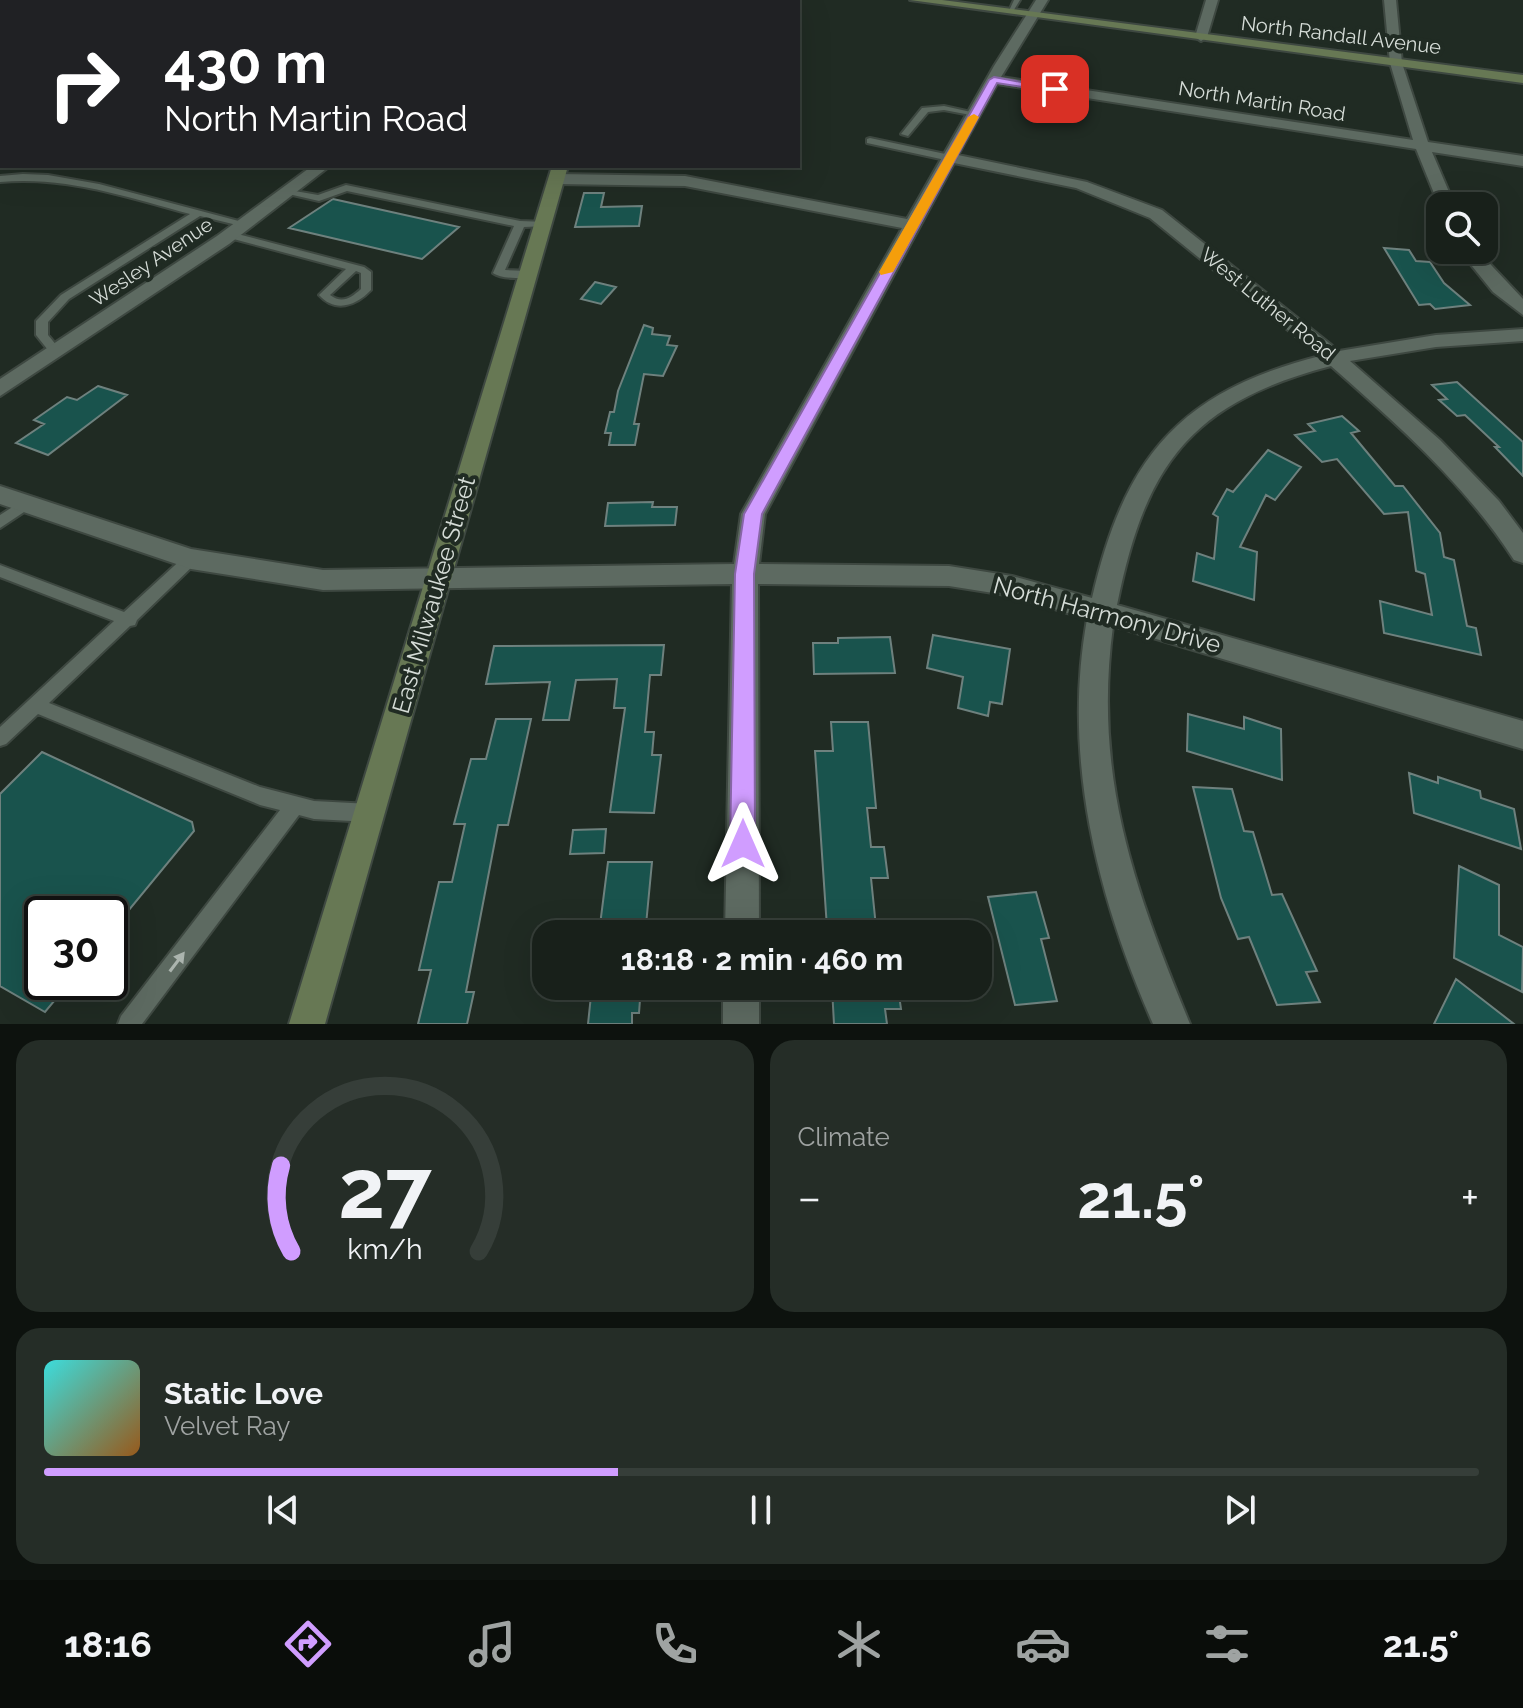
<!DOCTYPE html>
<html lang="en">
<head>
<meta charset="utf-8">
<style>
	body { margin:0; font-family:Raleway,sans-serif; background:#252d27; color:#f1f3f6; height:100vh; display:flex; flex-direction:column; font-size:30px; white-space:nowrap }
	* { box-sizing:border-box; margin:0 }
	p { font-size:26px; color:#9fa3a2 }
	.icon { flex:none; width:44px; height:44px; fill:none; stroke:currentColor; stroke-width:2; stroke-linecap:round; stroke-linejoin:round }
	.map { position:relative; height:1024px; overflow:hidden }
	.drawer { display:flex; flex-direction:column; gap:16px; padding:16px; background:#0d120e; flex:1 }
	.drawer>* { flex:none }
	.guide { position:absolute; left:0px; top:0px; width:800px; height:168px; box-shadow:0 8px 32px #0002,0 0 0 2px #363e39; background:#202124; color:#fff; overflow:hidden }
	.tools { position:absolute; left:1426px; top:192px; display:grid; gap:16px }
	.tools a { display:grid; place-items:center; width:72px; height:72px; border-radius:16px; background:#18201a; box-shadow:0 8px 32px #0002,0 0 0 2px #363e39; font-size:40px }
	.speed { position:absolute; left:24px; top:896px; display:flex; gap:16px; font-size:40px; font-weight:700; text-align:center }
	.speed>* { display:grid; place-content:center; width:104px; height:104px; border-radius:50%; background:#18201a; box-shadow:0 8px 32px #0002,0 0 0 2px #363e39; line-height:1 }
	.speed .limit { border:4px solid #111; border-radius:12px; background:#fff; color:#111 }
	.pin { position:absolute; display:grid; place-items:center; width:68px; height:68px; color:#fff; margin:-34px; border-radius:16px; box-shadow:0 4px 12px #0006 }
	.me { position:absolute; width:88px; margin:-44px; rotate:0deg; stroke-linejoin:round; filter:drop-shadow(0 0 6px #0008) }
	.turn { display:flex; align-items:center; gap:28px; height:168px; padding:0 32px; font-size:36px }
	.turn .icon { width:104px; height:104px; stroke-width:2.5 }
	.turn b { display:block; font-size:56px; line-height:68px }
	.big { font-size:60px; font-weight:700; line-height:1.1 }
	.drawer .widget { flex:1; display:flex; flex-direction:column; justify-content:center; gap:12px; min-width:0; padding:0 28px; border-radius:24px; background:#252d27 }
	.drawer .dial { align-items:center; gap:0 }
	.dial svg { height:208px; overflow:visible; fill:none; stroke:#363e39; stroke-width:7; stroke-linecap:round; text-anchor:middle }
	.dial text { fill:#f1f3f6; stroke:none }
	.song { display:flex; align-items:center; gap:24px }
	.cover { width:96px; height:96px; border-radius:12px; background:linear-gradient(135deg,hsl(180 70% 55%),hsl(30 70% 35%)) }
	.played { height:8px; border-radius:4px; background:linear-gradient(90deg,#d09dff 40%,#363e39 40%) }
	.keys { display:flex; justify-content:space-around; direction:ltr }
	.heat { display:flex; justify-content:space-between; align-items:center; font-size:44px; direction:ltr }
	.drawer .tiles { flex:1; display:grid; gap:16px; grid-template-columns:1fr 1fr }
	.widget:last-child { grid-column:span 2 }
	.trip { position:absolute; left:532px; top:920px; width:460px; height:80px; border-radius:24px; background:#18201a; box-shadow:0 8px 32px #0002,0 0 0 2px #363e39; font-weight:700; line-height:80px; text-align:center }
	.menu { display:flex; height:128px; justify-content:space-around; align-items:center; background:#0a0d0a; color:#9fa3a2 }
	.menu .icon { width:56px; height:56px }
	.menu .active { color:#d09dff }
	.menu b { font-size:36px; color:#f1f3f6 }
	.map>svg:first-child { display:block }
	.building { fill:#19534d; stroke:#6e817e; stroke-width:2 }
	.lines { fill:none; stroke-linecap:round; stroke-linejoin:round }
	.lane-casing { stroke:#3e4841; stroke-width:4 }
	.street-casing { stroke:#3e4841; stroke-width:4 }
	.secondary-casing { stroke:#3e4841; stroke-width:4 }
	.lane { fill:#5d6a61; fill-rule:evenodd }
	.street { fill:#5d6a61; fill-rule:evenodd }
	.secondary { fill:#677854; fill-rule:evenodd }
	.oneway { fill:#abb4ae }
	.route { fill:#d09dff; stroke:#8766a6; stroke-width:2 }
	.slow { fill:#f59e0b }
	.labels { text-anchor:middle; stroke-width:8; stroke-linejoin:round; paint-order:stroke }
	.far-street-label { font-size:20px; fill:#d5dcd7; stroke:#202b23 }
	.street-label { font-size:24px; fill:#d5dcd7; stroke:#202b23 }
</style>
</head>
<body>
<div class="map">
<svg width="1523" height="1024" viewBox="0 0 1523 1024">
	<rect width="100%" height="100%" fill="#202b23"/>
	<!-- building -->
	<path class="building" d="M584 193H604L601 207 642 206 639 226 575 227Z
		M333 199 459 227 422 259 289 228Z
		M1384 248 1409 250 1416 261 1430 262 1444 283 1470 305 1435 309 1430 304 1419 305Z
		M595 282 616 287 601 304 581 299Z
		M644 325 653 328 652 334 670 336 667 345 677 346 663 376 644 374 634 424H639L635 445H609L611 433H605L610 412H614L618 391Z
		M1457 382 1523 442V476L1495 447H1499L1465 415 1457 416 1439 400 1447 399 1432 385Z
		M98 386 127 395 48 455 16 443 44 424 34 420 67 397 77 400Z
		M1342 416 1359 431 1351 433 1395 486H1403L1440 533 1444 557 1454 560 1467 626 1476 628 1481 655 1384 633 1380 601 1432 615 1425 574 1416 571 1408 512 1384 514 1337 459 1322 462 1295 435 1315 431 1308 424Z
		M1268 450 1301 467 1275 500 1266 495 1240 547 1257 552 1254 600 1193 581 1197 553 1214 559 1218 517 1213 514 1227 489 1233 492Z
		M653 502 652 507H677L675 525 605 526 608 503Z
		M933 635 1010 649 1002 704 990 702 988 716 958 708 963 677 927 668Z
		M890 637 895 673 814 674 813 643H838V638Z
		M664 645 661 675H650L645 732H654L652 755H661L654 813 610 812 625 708H614L617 679 576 680 569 720H543L550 682 486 684 494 646Z
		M1188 714 1244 729V717L1281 729 1282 780 1187 751Z
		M496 719H531L508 825H498L466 992H474L467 1024H418L431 970H419L439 882H452L465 824H454L471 759H486Z
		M831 722H868L876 808H867L871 847H884L888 878H871L876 927 827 928 815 751H833Z
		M42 752 192 822 194 831 110 933V914H42V982H70L45 1012 0 986V794Z
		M1409 773 1438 783V777L1480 791 1481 798 1514 809 1521 849 1414 813Z
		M1193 787 1232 789 1244 831 1253 832 1272 895 1282 894 1317 971 1306 972 1320 1002 1277 1005 1249 937 1238 939 1221 898Z
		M606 829 604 853 570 854 573 830Z
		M608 862H652L646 925H600Z
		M1459 866 1499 885V935L1523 947 1522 992 1454 958Z
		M1036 892 1049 938 1041 939 1057 1001 1015 1005 988 897Z
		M1456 979 1514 1024H1434Z
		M592 986H641L639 1013H632V1024H588Z
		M832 988H898L901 1009H885L887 1024H834Z"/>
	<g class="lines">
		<defs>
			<path id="lane" d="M1014 0H1020L1012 13H1008Z
				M944 106 980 114 976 116 944 110 928 112 908 136 901 134 922 108Z
				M870 138 950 155 954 158 950 161 867 143V139Z
				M23 174 48 175 99 184 250 224 245 227 200 216 69 299 48 322V335L62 352 56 356 52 355 36 335V321L61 295 190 214C127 197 66 176 0 182V176Z
				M346 185 520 221 546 222V226L524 227 505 270 529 271 534 274C525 280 502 279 493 273L514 226 347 191 319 201 284 193 289 190 318 195Z
				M230 232 364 267 371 272V290C356 306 335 313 319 295L346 269 226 237V233ZM356 271 361 273V289C351 298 342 304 330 295Z
				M25 499 30 500 32 504 30 508 0 528V515Z
				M191 553 196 555 198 559 196 563 137 620 135 625 130 626 49 703 260 787 314 801 370 804 376 807 379 813 376 819 370 822 314 819 299 815 142 1024H118L121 1016 280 810 260 805 38 714 6 744 0 746V727L114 621 0 577V565L124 612 186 555Z"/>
			<path id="street" d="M5 0H27L29 2H7Z
				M425 0H438L423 2Z
				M460 0H492L494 2H462Z
				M1036 0H1048L1001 77 1413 140 1390 63 1384 0H1396L1402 63 1428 142 1523 156V166L1432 152 1455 206 1440 208 1416 149 997 84 958 155 1087 182 1162 210 1339 351 1436 335 1523 329V341L1436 347 1350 361 1440 440 1499 501 1523 533V563L1514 560C1465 484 1398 425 1331 366 1189 403 1145 466 1117 605L1523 721V749L1113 626C1093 776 1134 888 1190 1024H1153C1097 896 1062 758 1087 619L1012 596 949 586 758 584 759 934H725L732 584 323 590 191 569 0 504V486L191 549 323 570 734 564 741 514 902 228 685 186 557 184 549 179 557 174 685 176 907 219 994 66ZM954 163 1076 188 1150 218 1320 356C1178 392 1124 459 1092 598L1012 576 949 566 759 564 765 514Z
				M1206 0H1218L1207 37 1201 41 1195 37Z
				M0 84H2V92H0Z
				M0 109H2L0 118Z
				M312 166H330L229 244 0 396V379L217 236Z
				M1459 250H1477L1523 299V315L1493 292Z
				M723 986H759V1024H723Z"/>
			<path id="secondary" d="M605 0H617L604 2Z
				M910 0H942L1523 75V83Z
				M552 166H568L325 1024H289Z"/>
		</defs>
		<!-- lane casing -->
		<use href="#lane" class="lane-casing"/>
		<!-- street casing -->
		<use href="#street" class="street-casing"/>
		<!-- secondary casing -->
		<use href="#secondary" class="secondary-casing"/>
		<!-- lane -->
		<use href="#lane" class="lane"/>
		<!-- street -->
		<use href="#street" class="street"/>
		<!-- secondary -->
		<use href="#secondary" class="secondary"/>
	</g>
	<!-- one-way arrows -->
	<defs><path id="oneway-solid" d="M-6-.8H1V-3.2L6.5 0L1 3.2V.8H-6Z" transform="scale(2)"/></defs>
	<use class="oneway" href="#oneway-solid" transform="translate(177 962) rotate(-53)"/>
	<!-- route -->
	<path class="route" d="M994 77 1060 89 1055 92 997 83 762 514 754 574 755 844 751 853 743 856 734 853 730 844 735 574 744 514 989 80Z"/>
	<!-- slow -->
	<path class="slow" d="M974 114 979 117 893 272 881 275 879 272 968 117Z"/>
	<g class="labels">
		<!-- far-street labels -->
		<g class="far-street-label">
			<text transform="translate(1341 35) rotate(7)" y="7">North Randall Avenue</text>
			<text transform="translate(1262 101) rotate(9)" y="7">North Martin Road</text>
			<text transform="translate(151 262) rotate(-34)" y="7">Wesley Avenue</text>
			<text transform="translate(1268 304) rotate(39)" y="7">West Luther Road</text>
		</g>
		<!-- street labels -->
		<g class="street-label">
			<text transform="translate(434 595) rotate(-74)" y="8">East Milwaukee Street</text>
			<text transform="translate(1107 615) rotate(15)" y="8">North Harmony Drive</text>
		</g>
	</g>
</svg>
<div class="tools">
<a><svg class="icon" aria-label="search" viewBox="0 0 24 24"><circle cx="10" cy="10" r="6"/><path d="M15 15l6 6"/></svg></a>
</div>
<div class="speed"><div class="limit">30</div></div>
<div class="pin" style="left:1055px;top:89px;background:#d93025"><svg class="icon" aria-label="arrive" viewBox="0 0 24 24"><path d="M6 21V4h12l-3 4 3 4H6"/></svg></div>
<svg class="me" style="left:743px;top:844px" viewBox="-20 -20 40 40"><path d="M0-17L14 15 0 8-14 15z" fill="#d09dff" stroke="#fff" stroke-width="4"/></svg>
<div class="trip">18:18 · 2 min · 460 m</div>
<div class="guide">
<div class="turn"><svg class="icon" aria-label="right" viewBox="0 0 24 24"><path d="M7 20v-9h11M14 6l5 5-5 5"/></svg><div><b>430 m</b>North Martin Road</div></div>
</div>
</div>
<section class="drawer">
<div class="tiles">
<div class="widget dial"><svg viewBox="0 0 100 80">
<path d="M14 69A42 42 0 1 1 86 69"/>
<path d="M14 69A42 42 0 0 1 10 36" stroke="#d09dff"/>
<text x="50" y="56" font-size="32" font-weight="700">27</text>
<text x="50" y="72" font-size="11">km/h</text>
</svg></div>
<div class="widget"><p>Climate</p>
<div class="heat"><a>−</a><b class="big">21.5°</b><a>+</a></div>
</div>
<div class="widget">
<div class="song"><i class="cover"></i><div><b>Static Love</b><p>Velvet Ray</p></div></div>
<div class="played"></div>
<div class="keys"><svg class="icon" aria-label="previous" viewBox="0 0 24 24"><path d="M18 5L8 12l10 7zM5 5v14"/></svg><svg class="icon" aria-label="pause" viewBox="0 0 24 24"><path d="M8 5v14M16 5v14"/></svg><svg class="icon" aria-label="next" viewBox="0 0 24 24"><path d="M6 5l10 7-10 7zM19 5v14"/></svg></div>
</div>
</div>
</section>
<nav class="menu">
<b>18:16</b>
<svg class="icon active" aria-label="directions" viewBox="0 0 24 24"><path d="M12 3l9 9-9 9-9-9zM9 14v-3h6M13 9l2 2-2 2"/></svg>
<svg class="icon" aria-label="music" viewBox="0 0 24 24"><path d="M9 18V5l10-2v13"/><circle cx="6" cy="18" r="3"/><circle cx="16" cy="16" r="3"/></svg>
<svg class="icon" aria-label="phone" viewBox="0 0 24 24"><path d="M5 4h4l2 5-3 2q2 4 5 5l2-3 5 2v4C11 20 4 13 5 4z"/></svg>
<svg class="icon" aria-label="climate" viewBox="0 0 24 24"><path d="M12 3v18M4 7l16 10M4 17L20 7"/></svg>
<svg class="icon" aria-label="car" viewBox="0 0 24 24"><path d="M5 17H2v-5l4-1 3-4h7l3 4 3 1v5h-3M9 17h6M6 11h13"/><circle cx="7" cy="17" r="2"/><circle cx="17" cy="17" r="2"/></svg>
<svg class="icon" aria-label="filters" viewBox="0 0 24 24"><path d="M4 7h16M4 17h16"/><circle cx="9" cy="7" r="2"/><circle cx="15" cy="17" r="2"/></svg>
<b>21.5°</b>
</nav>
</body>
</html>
